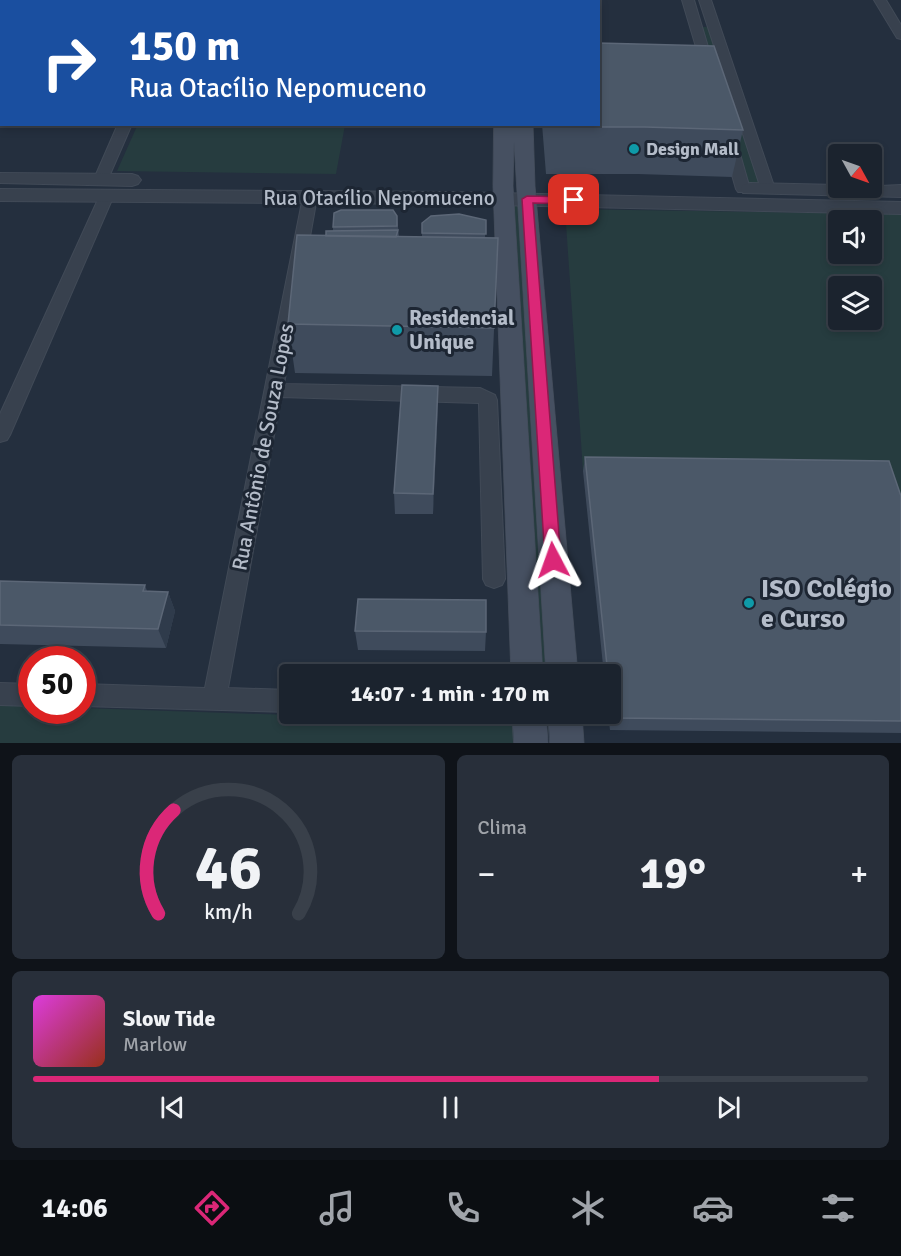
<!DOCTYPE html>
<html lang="pt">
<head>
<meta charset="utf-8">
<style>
	body { margin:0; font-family:Signika,sans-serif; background:#282f3a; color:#f1f3f6; height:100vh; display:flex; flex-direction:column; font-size:22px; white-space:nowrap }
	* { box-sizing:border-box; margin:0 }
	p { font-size:20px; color:#a0a4aa }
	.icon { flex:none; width:33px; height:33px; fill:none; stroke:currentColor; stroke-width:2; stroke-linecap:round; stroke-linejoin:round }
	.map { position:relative; height:743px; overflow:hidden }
	.details { display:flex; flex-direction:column; gap:12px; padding:12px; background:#0f1319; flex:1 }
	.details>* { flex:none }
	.banner { position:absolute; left:0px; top:0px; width:600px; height:126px; box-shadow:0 3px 9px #0003,0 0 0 2px #39404a; background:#1a4fa0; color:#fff; overflow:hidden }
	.needle { width:39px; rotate:130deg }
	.controls { position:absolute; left:828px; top:144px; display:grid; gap:12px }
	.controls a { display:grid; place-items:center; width:54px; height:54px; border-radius:6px; background:#1b232e; box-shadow:0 3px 9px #0003,0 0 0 2px #39404a; font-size:30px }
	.speed { position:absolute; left:18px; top:646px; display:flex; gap:12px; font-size:30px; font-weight:700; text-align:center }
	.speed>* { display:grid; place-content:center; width:78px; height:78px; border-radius:50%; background:#1b232e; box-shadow:0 3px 9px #0003,0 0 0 2px #39404a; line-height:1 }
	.speed .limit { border:9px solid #d22; background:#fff; color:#111 }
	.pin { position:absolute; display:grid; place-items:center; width:51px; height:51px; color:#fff; margin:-26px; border-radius:12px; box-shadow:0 3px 9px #0006 }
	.me { position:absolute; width:66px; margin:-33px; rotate:356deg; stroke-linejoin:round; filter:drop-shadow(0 0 4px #0008) }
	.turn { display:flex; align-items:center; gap:21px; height:126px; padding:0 30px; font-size:27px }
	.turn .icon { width:78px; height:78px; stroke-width:2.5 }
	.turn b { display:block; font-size:42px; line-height:51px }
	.big { font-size:45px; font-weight:700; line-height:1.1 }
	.details .card { flex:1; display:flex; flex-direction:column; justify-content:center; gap:9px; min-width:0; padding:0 21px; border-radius:9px; background:#282f3a }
	.details .dial { align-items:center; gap:0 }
	.dial svg { height:156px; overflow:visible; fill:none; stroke:#39404a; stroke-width:7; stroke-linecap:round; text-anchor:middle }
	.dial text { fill:#f1f3f6; stroke:none }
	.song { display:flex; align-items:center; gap:18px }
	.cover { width:72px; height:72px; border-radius:9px; background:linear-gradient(135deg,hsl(300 70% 55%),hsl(10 70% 35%)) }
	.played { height:6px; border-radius:3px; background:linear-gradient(90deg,#db2777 75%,#39404a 75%) }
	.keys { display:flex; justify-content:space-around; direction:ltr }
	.heat { display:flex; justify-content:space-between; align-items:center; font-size:33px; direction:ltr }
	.details .tiles { flex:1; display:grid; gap:12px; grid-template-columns:1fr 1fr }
	.card:last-child { grid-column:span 2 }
	.trip { position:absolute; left:279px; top:664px; width:342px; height:60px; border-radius:6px; background:#1b232e; box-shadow:0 3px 9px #0003,0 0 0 2px #39404a; font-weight:700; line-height:60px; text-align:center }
	.menu { display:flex; height:96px; justify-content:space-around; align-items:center; background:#0b0e12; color:#a0a4aa }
	.menu .icon { width:42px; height:42px }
	.menu .active { color:#db2777 }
	.menu b { font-size:27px; color:#f1f3f6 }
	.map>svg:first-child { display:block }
	.green { fill:#263c3f; fill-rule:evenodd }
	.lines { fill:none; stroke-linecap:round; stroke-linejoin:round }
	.minor-casing { stroke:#414a57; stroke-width:2 }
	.tertiary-casing { stroke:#414a57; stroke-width:2 }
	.secondary-casing { stroke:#414a57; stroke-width:1 }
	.minor { fill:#38414e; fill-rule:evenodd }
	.tertiary { fill:#38414e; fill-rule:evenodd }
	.secondary { fill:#465061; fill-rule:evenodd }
	.wall { fill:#3f4b5c }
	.shaded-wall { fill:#2f3b4b }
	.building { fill:#4b5868; stroke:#5c6777; stroke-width:1.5 }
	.route { fill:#db2777; stroke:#8e194d; stroke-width:1.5 }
	.culture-dot { fill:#0f9aa8; stroke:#1d2633; stroke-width:2 }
	.labels { text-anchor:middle; stroke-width:6; stroke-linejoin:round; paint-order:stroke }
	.far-poi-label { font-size:18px; font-weight:bold; fill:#b4bcc9; stroke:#1d2633; text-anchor:start }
	.street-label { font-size:21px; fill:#b4bcc9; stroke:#1d2633 }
	.poi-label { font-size:21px; font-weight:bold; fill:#b4bcc9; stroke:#1d2633; text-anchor:start }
	.near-poi-label { font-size:26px; font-weight:bold; fill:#b4bcc9; stroke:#1d2633; text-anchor:start }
</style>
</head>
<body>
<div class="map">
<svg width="901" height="743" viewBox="0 0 901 743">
	<rect width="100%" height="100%" fill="#242f3e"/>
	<!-- green -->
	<path class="green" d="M699 27H709L762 186H747Z
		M138 124H345V125L336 174 117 171Z
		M514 202 524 204 557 675H535Z
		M565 209 901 214V531L583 471ZM838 220H872V254H838ZM838 286H872V320H838Z
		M0 705 31 706 32 711H82L83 708 524 723V743H0Z"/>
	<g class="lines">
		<defs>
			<path id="minor" d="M0 0H6L7 2H2L0 7Z
				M15 0H27L14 2Z
				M172 0H184L171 2Z
				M682 0H694L714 67 713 70 708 71 702 67Z
				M699 0H711L775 189 773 192H763L761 189Z
				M874 0H886L901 25V39L897 38Z
				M0 25H2L0 35Z
				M118 124H132L108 179 106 182H96L94 179Z
				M729 136 736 140 750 189 748 192H738L736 189 722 140Z
				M107 191 114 195 10 435 7 440 0 442V414L100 195Z
				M310 193 317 197 284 384 480 388 495 395 497 400 505 579 502 585 494 588 486 585 483 579 479 403 281 397 228 688 290 690V712L82 706V684L205 688 303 197Z
				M0 683 32 684V706L0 705Z"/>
			<path id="tertiary" d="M0 173 132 174 138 176 141 180 138 184 132 186 0 183Z
				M750 183 838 185V188L901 185V197L743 193 741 189 743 185Z
				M0 189 449 192 901 202V214L449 204 0 201Z"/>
			<path id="secondary" d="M494 0H510V2H494Z
				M494 124H533L535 186 578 675H546L514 142 513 186 543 675H511L493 186Z
				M512 714H546L548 743H514Z
				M548 714H582L584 743H550Z"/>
		</defs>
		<!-- minor casing -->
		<use href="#minor" class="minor-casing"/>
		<!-- tertiary casing -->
		<use href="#tertiary" class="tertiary-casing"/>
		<!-- secondary casing -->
		<use href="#secondary" class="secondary-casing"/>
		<!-- minor -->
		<use href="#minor" class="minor"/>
		<!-- tertiary -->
		<use href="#tertiary" class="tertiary"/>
		<!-- secondary -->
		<use href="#secondary" class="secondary"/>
	</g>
	<!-- wall -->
	<path class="wall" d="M542 124H598L743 130 732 177 638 174H546Z
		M397 216 399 237H422V223L486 220 485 238H498L492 376 295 373 288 324 326 236 333 231V227Z
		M438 406 433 514H395L394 493Z
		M585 457 901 496V733L610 730 608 714H610V675H604L583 471Z
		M0 581 145 585 147 591 168 592 175 611 166 648 0 644Z
		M355 631 486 632 485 651 358 650Z"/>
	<!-- shaded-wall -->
	<path class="shaded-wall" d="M438 386V406L433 514V494Z
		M168 592 175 611 166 648 158 629Z"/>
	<!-- building -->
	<path class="building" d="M598 43 714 46 743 130 645 127H549V124H598Z
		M341 210H393L397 216V226L333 227 334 213Z
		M459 214 486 220V234L422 233V223L431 216Z
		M398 230 396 237 326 236V231Z
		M297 235 498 238 494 328 288 324Z
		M402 385 438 386 433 494 394 493Z
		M585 457 889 461 901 496V721L613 718 610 696V675H608Z
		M0 581 145 585 143 591 168 592 158 629 0 625Z
		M358 599 486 600V632L355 631Z"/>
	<!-- route -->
	<path class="route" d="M527 196 574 197 580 200 574 204 533 203 561 560 559 564 553 566 548 564 545 560 522 199Z"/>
	<!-- markers -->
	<g class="culture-dot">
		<circle cx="634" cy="149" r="6"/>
		<circle cx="397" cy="330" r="6"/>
		<circle cx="749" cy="603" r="6"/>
	</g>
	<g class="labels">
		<!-- far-poi labels -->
		<g class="far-poi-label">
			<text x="646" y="155">Design Mall</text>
		</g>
		<!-- street labels -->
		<g class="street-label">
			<text x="379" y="205">Rua Otacílio Nepomuceno</text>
			<text transform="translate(263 447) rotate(-79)" y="7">Rua Antônio de Souza Lopes</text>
		</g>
		<!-- poi labels -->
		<g class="poi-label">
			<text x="409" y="325">Residencial<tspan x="409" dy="24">Unique</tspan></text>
		</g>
		<!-- near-poi labels -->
		<g class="near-poi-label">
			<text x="761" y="597">ISO Colégio<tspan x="761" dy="30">e Curso</tspan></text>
		</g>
	</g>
</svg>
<div class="controls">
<a><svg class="needle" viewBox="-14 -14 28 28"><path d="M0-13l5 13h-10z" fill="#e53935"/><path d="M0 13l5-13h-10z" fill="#a0a4aa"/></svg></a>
<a><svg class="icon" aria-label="sound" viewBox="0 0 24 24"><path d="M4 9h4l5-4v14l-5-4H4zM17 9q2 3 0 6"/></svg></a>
<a><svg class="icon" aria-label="layers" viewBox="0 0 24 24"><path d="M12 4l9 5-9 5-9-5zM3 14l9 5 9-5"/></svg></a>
</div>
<div class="speed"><div class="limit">50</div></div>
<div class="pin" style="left:574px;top:200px;background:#d93025"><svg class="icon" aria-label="arrive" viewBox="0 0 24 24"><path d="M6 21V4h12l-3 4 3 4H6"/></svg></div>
<svg class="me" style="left:553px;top:560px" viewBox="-20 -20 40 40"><path d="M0-17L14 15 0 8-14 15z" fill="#db2777" stroke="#fff" stroke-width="4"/></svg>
<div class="trip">14:07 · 1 min · 170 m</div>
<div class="banner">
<div class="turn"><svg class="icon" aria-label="right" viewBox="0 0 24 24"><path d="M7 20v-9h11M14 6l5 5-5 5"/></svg><div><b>150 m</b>Rua Otacílio Nepomuceno</div></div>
</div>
</div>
<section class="details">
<div class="tiles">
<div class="card dial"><svg viewBox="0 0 100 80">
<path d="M14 69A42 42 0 1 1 86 69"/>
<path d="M14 69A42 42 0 0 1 22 16" stroke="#db2777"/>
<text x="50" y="56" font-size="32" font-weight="700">46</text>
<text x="50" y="72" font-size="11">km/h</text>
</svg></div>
<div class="card"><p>Clima</p>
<div class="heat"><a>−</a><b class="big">19°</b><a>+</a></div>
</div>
<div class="card">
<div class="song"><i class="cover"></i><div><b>Slow Tide</b><p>Marlow</p></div></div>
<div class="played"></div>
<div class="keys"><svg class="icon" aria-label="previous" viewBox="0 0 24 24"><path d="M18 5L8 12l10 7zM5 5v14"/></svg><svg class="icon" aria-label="pause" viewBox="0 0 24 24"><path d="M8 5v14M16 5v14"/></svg><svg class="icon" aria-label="next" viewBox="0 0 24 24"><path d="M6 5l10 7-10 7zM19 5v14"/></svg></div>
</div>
</div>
</section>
<nav class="menu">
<b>14:06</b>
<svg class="icon active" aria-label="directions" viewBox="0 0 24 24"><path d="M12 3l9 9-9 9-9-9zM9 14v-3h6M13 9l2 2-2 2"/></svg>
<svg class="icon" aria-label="music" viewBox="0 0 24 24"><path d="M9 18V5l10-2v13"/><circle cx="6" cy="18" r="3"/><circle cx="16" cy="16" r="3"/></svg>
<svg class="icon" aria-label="phone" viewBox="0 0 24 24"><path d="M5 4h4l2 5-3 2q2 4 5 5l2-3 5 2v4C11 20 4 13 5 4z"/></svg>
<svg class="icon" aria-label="climate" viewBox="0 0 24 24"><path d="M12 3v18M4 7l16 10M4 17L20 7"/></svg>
<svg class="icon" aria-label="car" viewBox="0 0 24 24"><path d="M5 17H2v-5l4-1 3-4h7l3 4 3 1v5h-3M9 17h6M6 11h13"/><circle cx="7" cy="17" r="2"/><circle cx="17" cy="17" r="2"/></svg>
<svg class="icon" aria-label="filters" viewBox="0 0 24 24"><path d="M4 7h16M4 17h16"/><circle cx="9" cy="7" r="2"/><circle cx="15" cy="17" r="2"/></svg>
</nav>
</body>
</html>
